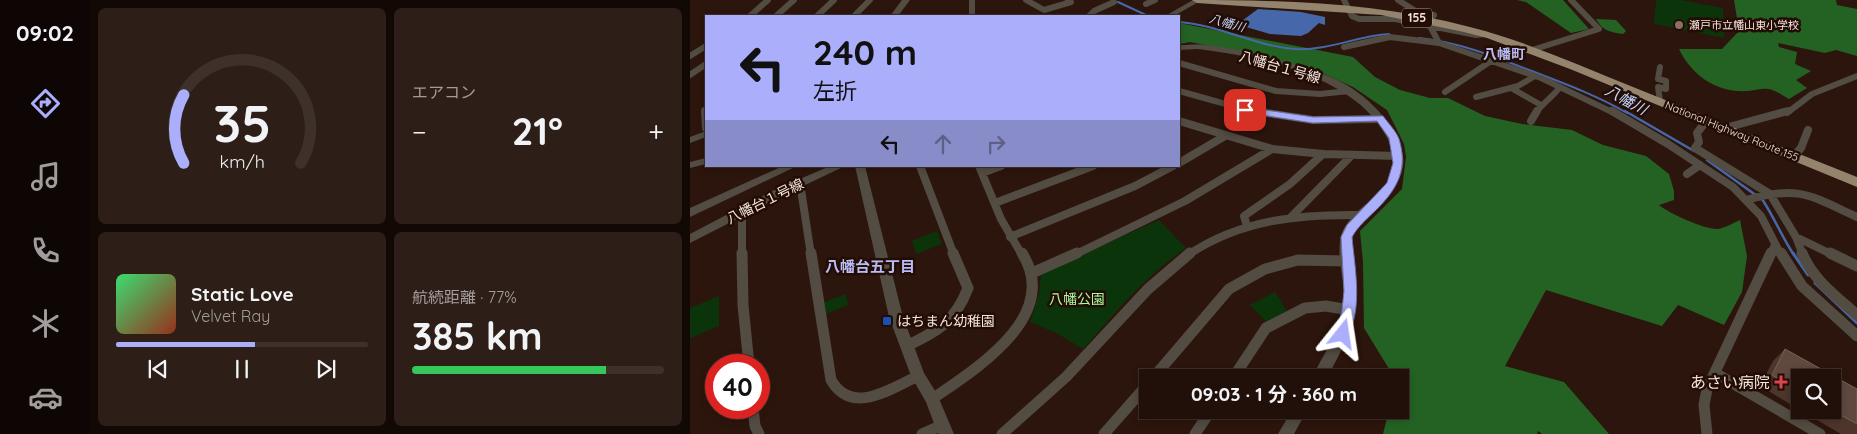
<!DOCTYPE html>
<html lang="ja">
<head>
<meta charset="utf-8">
<style>
	body { margin:0; font-family:Quicksand,"Noto Sans JP",sans-serif; background:#2d1e17; color:#f1f3f6; height:100vh; display:flex; flex-direction:column; font-size:19px; white-space:nowrap }
	* { box-sizing:border-box; margin:0 }
	p { font-size:16px; color:#a29d9c }
	.icon { flex:none; width:28px; height:28px; fill:none; stroke:currentColor; stroke-width:2; stroke-linecap:round; stroke-linejoin:round }
	.map { position:relative; flex:1; overflow:hidden }
	.sheet { display:flex; flex-direction:column; gap:8px; padding:8px; background:#120905; width:600px }
	.sheet>* { flex:none }
	.guide { position:absolute; left:15px; top:15px; width:475px; height:152px; border-radius:0px; box-shadow:0 2px 8px #0003,0 0 0 1px #3e302a; background:#abaffb; color:#111; overflow:hidden }
	.buttons { position:absolute; left:1101px; top:369px; display:grid; gap:10px }
	.buttons a { display:grid; place-items:center; width:50px; height:50px; border-radius:0px; background:#211009; box-shadow:0 2px 8px #0003,0 0 0 1px #3e302a; font-size:25px }
	.speed { position:absolute; left:15px; top:354px; display:flex; gap:10px; font-size:25px; font-weight:700; text-align:center }
	.speed>* { display:grid; place-content:center; width:65px; height:65px; border-radius:50%; background:#211009; box-shadow:0 2px 8px #0003,0 0 0 1px #3e302a; line-height:1 }
	.speed .limit { border:8px solid #d22; background:#fff; color:#111 }
	.pin { position:absolute; display:grid; place-items:center; width:42px; height:42px; color:#fff; margin:-21px; border-radius:10px; box-shadow:0 2px 8px #0006 }
	.me { position:absolute; width:55px; margin:-28px; rotate:15deg; stroke-linejoin:round; filter:drop-shadow(0 0 4px #0008) }
	.turn { display:flex; align-items:center; gap:18px; height:105px; padding:0 25px; font-size:22px }
	.turn .icon { width:65px; height:65px; stroke-width:2.5 }
	.turn b { display:block; font-size:35px; line-height:42px }
	.lanes { display:flex; align-items:center; height:48px; padding:0 25px; background:#0003; justify-content:center; gap:25px; direction:ltr }
	.lanes .off { opacity:.35 }
	.big { font-size:38px; font-weight:700; line-height:1.1 }
	.sheet .card { flex:1; display:flex; flex-direction:column; justify-content:center; gap:8px; min-width:0; padding:0 18px; border-radius:8px; background:#2d1e17 }
	.sheet .dial { align-items:center; gap:0 }
	.dial svg { height:130px; overflow:visible; fill:none; stroke:#3e302a; stroke-width:7; stroke-linecap:round; text-anchor:middle }
	.dial text { fill:#f1f3f6; stroke:none }
	.song { display:flex; align-items:center; gap:15px }
	.cover { width:60px; height:60px; border-radius:8px; background:linear-gradient(135deg,hsl(140 70% 55%),hsl(10 70% 35%)) }
	.played { height:5px; border-radius:2px; background:linear-gradient(90deg,#abaffb 55%,#3e302a 55%) }
	.keys { display:flex; justify-content:space-around; direction:ltr }
	.heat { display:flex; justify-content:space-between; align-items:center; font-size:28px; direction:ltr }
	.charge { height:8px; border-radius:4px; background:linear-gradient(90deg,#34c759 77%,#3e302a 0) }
	.sheet .tiles { flex:1; display:grid; gap:8px; grid-template-columns:repeat(2,1fr) }
	.trip { position:absolute; left:449px; top:369px; width:270px; height:50px; border-radius:0px; background:#211009; box-shadow:0 2px 8px #0003,0 0 0 1px #3e302a; font-weight:700; line-height:50px; text-align:center }
	main { display:flex; flex:1; min-height:0 }
	.menu { display:flex; flex-direction:column; width:90px; justify-content:space-around; align-items:center; background:#0d0604; color:#a29d9c }
	.menu .icon { width:35px; height:35px }
	.menu .current { color:#abaffb }
	.menu b { font-size:22px; color:#f1f3f6 }
	.map>svg:first-child { display:block }
	.green { fill:#0b340b }
	.forest { fill:#246224 }
	.water { fill:#4668ab }
	.lines { fill:none; stroke-linecap:round; stroke-linejoin:round }
	.stream-far2 { stroke:#4668ab; stroke-width:2 }
	.stream-far1 { stroke:#4668ab; stroke-width:2.5 }
	.stream { stroke:#4668ab; stroke-width:3 }
	.minor-far2 { stroke:#524c42; stroke-width:6 }
	.minor-far1 { stroke:#524c42; stroke-width:8 }
	.minor { stroke:#524c42; stroke-width:11 }
	.tertiary { fill:#524c42; fill-rule:evenodd }
	.trunk { fill:#94846d; fill-rule:evenodd }
	.wall { fill:#4d352b }
	.building { fill:#5f483e; stroke:#766057 }
	.route { fill:#abaffb; stroke:#6f72a3 }
	.education-dot { fill:#8d6e63; stroke:#220c04; stroke-width:2 }
	.transit-dot { fill:#1a4fb4; stroke:#220c04; stroke-width:2 }
	.health-dot { fill:#e0444e; stroke:#220c04; stroke-width:2 }
	.labels { text-anchor:middle; stroke-width:5; stroke-linejoin:round; paint-order:stroke }
	.far-poi-label { font-size:11px; fill:#f5e4dd; stroke:#220c04; text-anchor:start }
	.far-street-label { font-size:11px; fill:#f5e4dd; stroke:#220c04 }
	.shield { fill:#220c04; stroke:#b6a39c; stroke-width:1 }
	.shield-label { font-size:12px; font-weight:bold; fill:#f5e4dd }
	.far-water-label { font-size:12px; font-style:italic; fill:#c3d7fe; stroke:#220c04 }
	.far-quarter-label { font-size:14px; font-weight:bold; fill:#b9bdf6; stroke:#220c04 }
	.street-label { font-size:14px; fill:#f5e4dd; stroke:#220c04 }
	.park-label { font-size:14px; fill:#a6fba2; stroke:#220c04 }
	.poi-label { font-size:14px; fill:#f5e4dd; stroke:#220c04; text-anchor:start }
	.water-label { font-size:15px; font-style:italic; fill:#c3d7fe; stroke:#220c04 }
	.neighbourhood-label { font-size:15px; font-weight:bold; fill:#b9bdf6; stroke:#220c04 }
	.near-poi-label { font-size:16px; fill:#f5e4dd; stroke:#220c04; text-anchor:end }
</style>
</head>
<body>
<main>
<nav class="menu">
<b>09:02</b>
<svg class="icon current" aria-label="directions" viewBox="0 0 24 24"><path d="M12 3l9 9-9 9-9-9zM9 14v-3h6M13 9l2 2-2 2"/></svg>
<svg class="icon" aria-label="music" viewBox="0 0 24 24"><path d="M9 18V5l10-2v13"/><circle cx="6" cy="18" r="3"/><circle cx="16" cy="16" r="3"/></svg>
<svg class="icon" aria-label="phone" viewBox="0 0 24 24"><path d="M5 4h4l2 5-3 2q2 4 5 5l2-3 5 2v4C11 20 4 13 5 4z"/></svg>
<svg class="icon" aria-label="climate" viewBox="0 0 24 24"><path d="M12 3v18M4 7l16 10M4 17L20 7"/></svg>
<svg class="icon" aria-label="car" viewBox="0 0 24 24"><path d="M5 17H2v-5l4-1 3-4h7l3 4 3 1v5h-3M9 17h6M6 11h13"/><circle cx="7" cy="17" r="2"/><circle cx="17" cy="17" r="2"/></svg>
</nav>
<section class="sheet">
<div class="tiles">
<div class="card dial"><svg viewBox="0 0 100 80">
<path d="M14 69A42 42 0 1 1 86 69"/>
<path d="M14 69A42 42 0 0 1 14 27" stroke="#abaffb"/>
<text x="50" y="56" font-size="32" font-weight="700">35</text>
<text x="50" y="72" font-size="11">km/h</text>
</svg></div>
<div class="card"><p>エアコン</p>
<div class="heat"><a>−</a><b class="big">21°</b><a>+</a></div>
</div>
<div class="card">
<div class="song"><i class="cover"></i><div><b>Static Love</b><p>Velvet Ray</p></div></div>
<div class="played"></div>
<div class="keys"><svg class="icon" aria-label="previous" viewBox="0 0 24 24"><path d="M18 5L8 12l10 7zM5 5v14"/></svg><svg class="icon" aria-label="pause" viewBox="0 0 24 24"><path d="M8 5v14M16 5v14"/></svg><svg class="icon" aria-label="next" viewBox="0 0 24 24"><path d="M6 5l10 7-10 7zM19 5v14"/></svg></div>
</div>
<div class="card"><p>航続距離 · 77%</p><b class="big">385 km</b><div class="charge"></div></div>
</div>
</section>
<div class="map">
<svg width="1167" height="434" viewBox="0 0 1167 434">
	<rect width="100%" height="100%" fill="#2c150c"/>
	<!-- green -->
	<path class="green" d="M966 0H991L1033 8 1034 38 964 24Z
		M469 220 496 248C456 275 426 312 393 349L366 333 340 322 349 294 351 273Z
		M247 231 252 244 226 254 222 241Z
		M585 292 597 311 577 323 560 305Z
		M156 294 158 305 133 315 132 303Z
		M29 296V326L0 338V308Z"/>
	<!-- forest -->
	<path class="forest" d="M827 0H873L899 29 881 33 836 2Z
		M1044 0H1146L1147 5 1167 9V56L1146 50 1135 53 1088 43 1089 47 1107 52 1105 64 1121 71 1106 80 1117 88 1099 99C1093 96 1084 89 1078 89 1071 88 1064 91 1058 91 1027 93 1002 76 989 49H1032L1049 31Z
		M906 19 926 20 936 31 933 34C920 32 913 31 906 19Z
		M489 23 663 57 685 77 710 90 740 98H758L795 116 832 124 882 130 913 145 956 156 979 174 984 191V200L969 205C978 213 1016 230 1028 229 1035 228 1043 223 1050 220L1057 256 1052 292 1034 325 988 305 972 326 856 290 815 366 874 382 919 434H852L848 431 847 434H693L699 410H710V378L704 377 674 328 673 262 670 231 712 189 716 157 714 144 697 110 663 87 630 72 565 55 500 42 489 44Z"/>
	<!-- water -->
	<path class="water" d="M568 9 611 12 635 17V25L629 23 618 33 611 36 580 34 549 25V23Z"/>
	<g class="lines">
		<!-- stream-far2 -->
		<path class="stream-far2" d="M428 2 458 16
			M489 22C529 25 565 46 605 49 638 51 666 36 699 34
			M729 38C768 42 803 56 839 70 873 83 906 95 937 113"/>
		<!-- stream-far1 -->
		<path class="stream-far1" d="M935 111 1004 151
			M1017 160 1067 196
			M1072 199C1084 217 1092 237 1104 255"/>
		<!-- stream -->
		<path class="stream" d="M1103 253 1118 275
			M1125 283 1167 323"/>
		<!-- minor-far2 -->
		<path class="minor-far2" d="M282 0V16
			M336 0 354 10 381 2 378 0
			M654 0 662 16 669 19H705L786 35 795 34
			M708 0 727 12 744 15 740 21
			M456 4 465 0
			M60 16 78 0
			M86 16 104 0
			M127 16 144 0
			M164 16 180 0
			M399 16 404 11 424 2
			M740 26 749 43 851 78 924 113
			M654 47 700 37 749 43
			M842 50 909 29 881 0
			M0 56 16 46
			M489 63 586 91 630 94 659 91
			M970 67 968 79 976 81V89L968 87 970 101
			M0 75 16 64
			M821 88 851 105
			M489 91 568 113
			M755 92 804 59
			M786 97 828 86 845 76
			M15 113 16 109
			M846 113C853 102 863 97 870 87
			M1097 113 1122 94 1167 76"/>
		<!-- minor-far1 -->
		<path class="minor-far1" d="M15 111 16 128
			M564 111 623 120 690 119
			M922 111 978 144 1043 187 1071 216 1091 255
			M1017 120 1007 133 1009 142 1005 148 1080 194 1106 237 1113 255
			M489 121 582 149 633 154 708 156
			M841 121 847 111
			M1035 128 1098 111
			M1104 156 1111 148 1118 130
			M489 163 535 136
			M230 166 264 255
			M289 166 311 219 332 255
			M292 173 311 166
			M997 174 1010 165
			M110 183 121 255
			M1056 200C1109 185 1119 195 1167 217
			M305 203 403 166
			M52 211V255
			M601 217 662 155
			M557 226 554 216 600 184 633 154
			M320 237 445 186 483 166
			M1106 237 1143 255
			M384 255 495 201 582 149
			M498 255C551 219 611 214 673 215
			M1080 255 1085 245"/>
		<!-- minor -->
		<path class="minor" d="M52 253 53 305 59 365
			M121 253 141 380C162 416 200 389 228 376
			M1091 253 1112 286 1167 336
			M1112 253C1123 280 1146 296 1167 315
			M1140 253 1167 266
			M342 273 387 253
			M217 346C249 330 265 322 278 288L263 253
			M1025 373 1130 434
			M463 378 539 289 575 269 608 260 657 261
			M543 378 576 328 615 308 636 306 659 310
			M242 399C286 369 372 316 332 253
			M63 408 65 426 69 434
			M232 434 252 425
			M312 434 376 377 458 289 500 253
			M414 434 458 384
			M505 434 521 410
			M1017 434 1014 405 1017 389 1081 253"/>
		<!-- tertiary -->
		<path class="tertiary" d="M212 0H220L208 16H200Z
			M503 0H512L484 16H475Z
			M492 45C500 45 507 44 515 45 555 49 631 67 663 89 678 99 691 112 701 127 708 138 715 152 713 166 709 188 692 203 677 218 672 223 665 229 663 236 658 253 665 271 666 289 668 321 652 350 637 378H622C634 352 652 330 654 301 655 280 646 257 651 236 659 207 700 197 703 163 704 150 698 138 691 128 658 77 572 57 515 50 507 48 498 50 489 50V46Z
			M16 131V137L0 143V137Z
			M16 158V164L0 168V162Z
			M93 166H107L0 217V208Z
			M140 166H155L90 197 0 243V234L82 191Z
			M165 166H175L213 317 234 373 247 394 264 434H248L236 402 221 376 199 317Z
			M602 410H617L604 434H588Z"/>
		<!-- trunk -->
		<path class="trunk" d="M502 0C594 0 690 3 780 27 835 41 889 65 943 87 1017 117 1092 147 1167 177V187L880 69 797 38 774 32 691 15 507 3Z"/>
	</g>
	<!-- wall -->
	<path class="wall" d="M1095 349 1167 389V434H1151L1110 410H1142L1110 378V410L1070 386 1083 361Z"/>
	<!-- building -->
	<path class="building" d="M1095 349 1167 389V424L1142 410V378H1110V391L1082 375Z"/>
	<!-- route -->
	<path class="route" d="M555 107 623 117 690 116H693C698 123 706 131 709 139 718 168 708 188 688 208 679 217 668 226 662 237 665 270 673 308 657 338L653 340 648 338 646 334 652 310 654 291 651 237 657 225 697 183 703 163 699 138 687 121 623 123 552 112V108Z"/>
	<!-- markers -->
	<circle class="education-dot" cx="989" cy="25" r="5"/>
	<rect class="transit-dot" x="192" y="316" width="10" height="10" rx="2.5"/>
	<path class="health-dot" d="M1088.5 374.5h5v5h5v5h-5v5h-5v-5h-5v-5h5z"/>
	<g class="labels">
		<!-- far-poi labels -->
		<g class="far-poi-label">
			<text x="999" y="29">瀬戸市立幡山東小学校</text>
		</g>
		<!-- far-street labels -->
		<g class="far-street-label">
			<text transform="translate(1042 131) rotate(22)" y="4">National Highway Route 155</text>
		</g>
		<!-- shield labels -->
		<rect class="shield" x="712" y="8.5" width="30" height="19" rx="4"/>
		<g class="shield-label">
			<text x="727" y="22">155</text>
		</g>
		<!-- far-water labels -->
		<g class="far-water-label">
			<text transform="translate(537 23) rotate(16)" y="4">八幡川</text>
		</g>
		<!-- far-quarter labels -->
		<g class="far-quarter-label">
			<text x="814" y="59">八幡町</text>
		</g>
		<!-- street labels -->
		<g class="street-label">
			<text transform="translate(590 67) rotate(16)" y="5">八幡台１号線</text>
			<text transform="translate(75 201) rotate(-26)" y="5">八幡台１号線</text>
		</g>
		<!-- park labels -->
		<g class="park-label">
			<text x="387" y="304">八幡公園</text>
		</g>
		<!-- poi labels -->
		<g class="poi-label">
			<text x="207" y="326">はちまん幼稚園</text>
		</g>
		<!-- water labels -->
		<g class="water-label">
			<text transform="translate(936 100) rotate(29)" y="5">八幡川</text>
		</g>
		<!-- neighbourhood labels -->
		<g class="neighbourhood-label">
			<text x="180" y="272">八幡台五丁目</text>
		</g>
		<!-- near-poi labels -->
		<g class="near-poi-label">
			<text x="1080" y="388">あさい病院</text>
		</g>
	</g>
</svg>
<div class="buttons">
<a><svg class="icon" aria-label="search" viewBox="0 0 24 24"><circle cx="10" cy="10" r="6"/><path d="M15 15l6 6"/></svg></a>
</div>
<div class="speed"><div class="limit">40</div></div>
<div class="pin" style="left:555px;top:110px;background:#d93025"><svg class="icon" aria-label="arrive" viewBox="0 0 24 24"><path d="M6 21V4h12l-3 4 3 4H6"/></svg></div>
<svg class="me" style="left:653px;top:334px" viewBox="-20 -20 40 40"><path d="M0-17L14 15 0 8-14 15z" fill="#abaffb" stroke="#fff" stroke-width="4"/></svg>
<div class="trip">09:03 · 1 分 · 360 m</div>
<div class="guide">
<div class="turn"><svg class="icon" aria-label="left" viewBox="0 0 24 24"><path d="M17 20v-9H6M10 6l-5 5 5 5"/></svg><div><b>240 m</b>左折</div></div>
<div class="lanes"><svg class="icon" aria-label="left" viewBox="0 0 24 24"><path d="M17 20v-9H6M10 6l-5 5 5 5"/></svg><svg class="icon off" aria-label="ahead" viewBox="0 0 24 24"><path d="M12 20V5M6 11l6-6 6 6"/></svg><svg class="icon off" aria-label="right" viewBox="0 0 24 24"><path d="M7 20v-9h11M14 6l5 5-5 5"/></svg></div>
</div>
</div>
</main>
</body>
</html>
